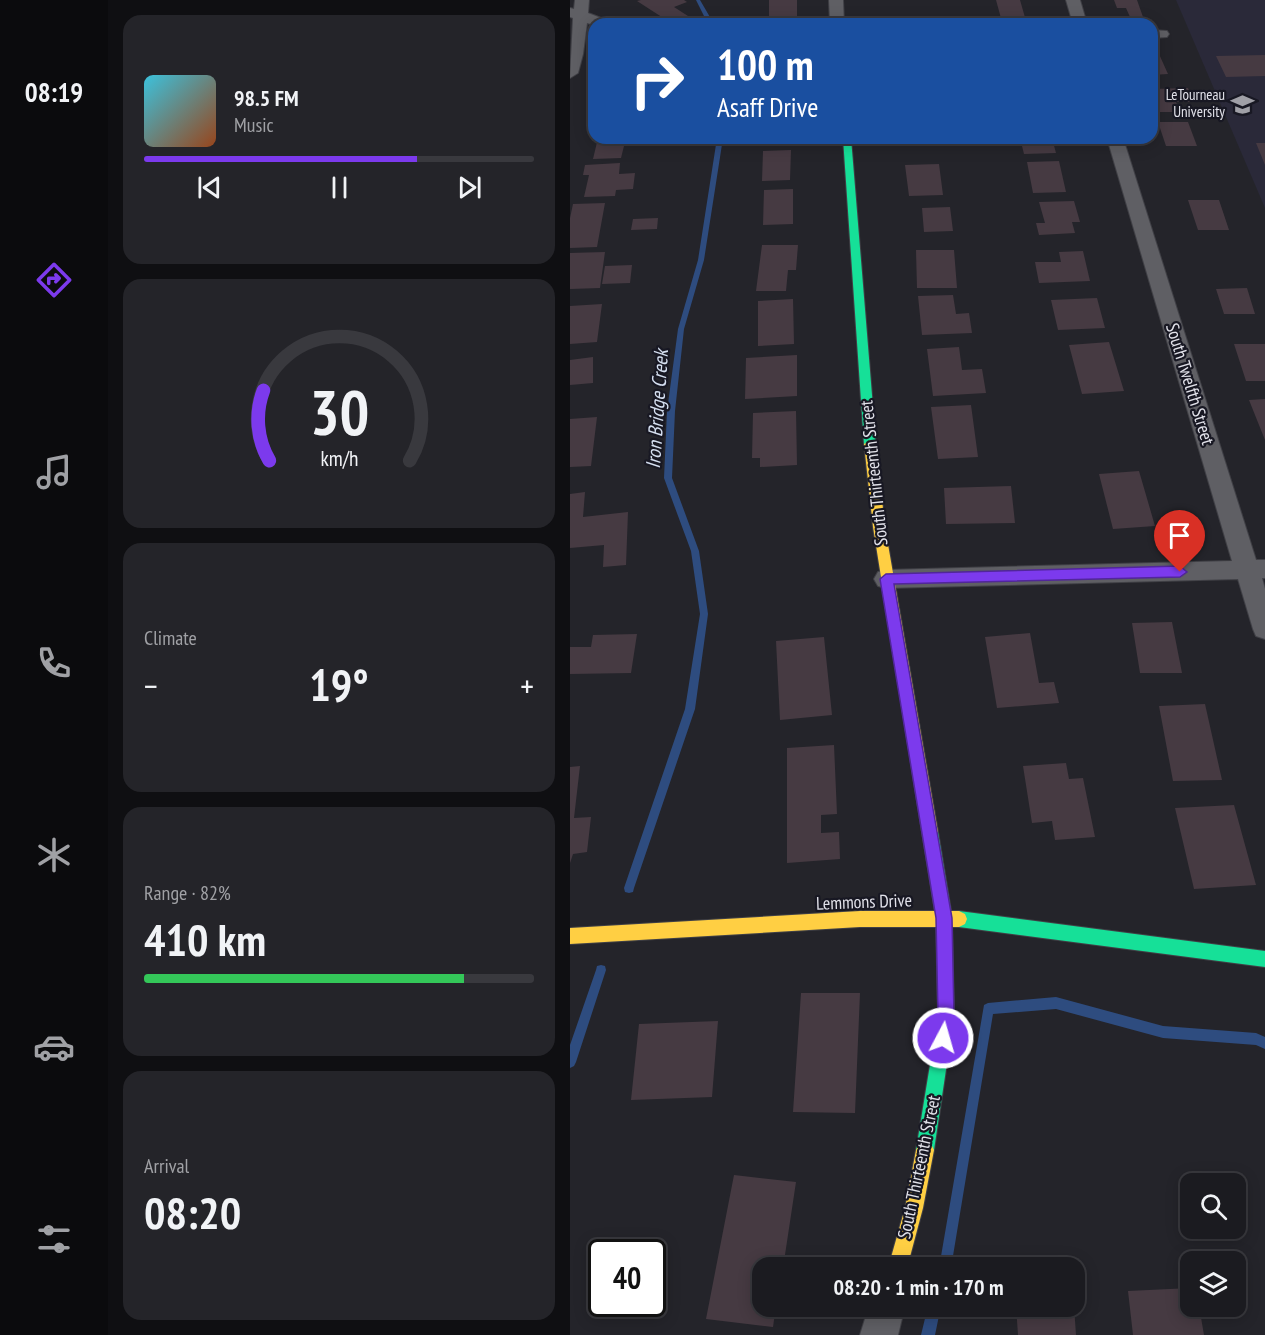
<!DOCTYPE html>
<html lang="en">
<head>
<meta charset="utf-8">
<style>
	body { margin:0; font-family:"PT Sans Narrow",sans-serif; background:#242429; color:#f1f3f6; height:100vh; display:flex; flex-direction:column; font-size:22px; white-space:nowrap }
	* { box-sizing:border-box; margin:0 }
	p { font-size:20px; color:#a0a1a5 }
	.icon { flex:none; width:33px; height:33px; fill:none; stroke:currentColor; stroke-width:2; stroke-linecap:round; stroke-linejoin:round }
	.map { position:relative; flex:1; overflow:hidden }
	.panel { display:flex; flex-direction:column; gap:15px; padding:15px; background:#0f0f12; width:462px }
	.panel>* { flex:none }
	.hud { position:absolute; left:18px; top:18px; width:570px; height:126px; border-radius:18px; box-shadow:0 3px 15px #0003,0 0 0 2px #39393e; background:#1a4fa0; color:#fff; overflow:hidden }
	.buttons { position:absolute; left:610px; top:1173px; display:grid; gap:12px }
	.buttons a { display:grid; place-items:center; width:66px; height:66px; border-radius:12px; background:#1b1b20; box-shadow:0 3px 15px #0003,0 0 0 2px #39393e; font-size:30px }
	.speed { position:absolute; left:18px; top:1239px; display:flex; gap:12px; font-size:30px; font-weight:700; text-align:center }
	.speed>* { display:grid; place-content:center; width:78px; height:78px; border-radius:50%; background:#1b1b20; box-shadow:0 3px 15px #0003,0 0 0 2px #39393e; line-height:1 }
	.speed .limit { border:3px solid #111; border-radius:9px; background:#fff; color:#111 }
	.pin { position:absolute; display:grid; place-items:center; width:51px; height:51px; color:#fff; margin:-62px -26px; border-radius:50% 50% 50% 0; rotate:-45deg; box-shadow:0 0 6px #0007 }
	.pin .icon { rotate:45deg }
	.me { position:absolute; width:66px; margin:-33px; rotate:6deg; stroke-linejoin:round; filter:drop-shadow(0 0 4px #0008) }
	.turn { display:flex; align-items:center; gap:21px; height:126px; padding:0 30px; font-size:27px }
	.turn .icon { width:78px; height:78px; stroke-width:2.5 }
	.turn b { display:block; font-size:42px; line-height:51px }
	.big { font-size:45px; font-weight:700; line-height:1.1 }
	.panel .widget { flex:1; display:flex; flex-direction:column; justify-content:center; gap:9px; min-width:0; padding:0 21px; border-radius:18px; background:#242429 }
	.panel .dial { align-items:center; gap:0 }
	.dial svg { height:156px; overflow:visible; fill:none; stroke:#39393e; stroke-width:7; stroke-linecap:round; text-anchor:middle }
	.dial text { fill:#f1f3f6; stroke:none }
	.song { display:flex; align-items:center; gap:18px }
	.cover { width:72px; height:72px; border-radius:9px; background:linear-gradient(135deg,hsl(190 70% 55%),hsl(20 70% 35%)) }
	.played { height:6px; border-radius:3px; background:linear-gradient(90deg,#7c3aed 70%,#39393e 70%) }
	.keys { display:flex; justify-content:space-around; direction:ltr }
	.heat { display:flex; justify-content:space-between; align-items:center; font-size:33px; direction:ltr }
	.charge { height:9px; border-radius:4px; background:linear-gradient(90deg,#34c759 82%,#39393e 0) }
	.trip { position:absolute; left:182px; top:1257px; width:333px; height:60px; border-radius:18px; background:#1b1b20; box-shadow:0 3px 15px #0003,0 0 0 2px #39393e; font-weight:700; line-height:60px; text-align:center }
	main { display:flex; flex:1; min-height:0 }
	.tab-bar { display:flex; flex-direction:column; width:108px; justify-content:space-around; align-items:center; background:#0b0b0d; color:#a0a1a5 }
	.tab-bar .icon { width:42px; height:42px }
	.tab-bar .active { color:#7c3aed }
	.tab-bar b { font-size:27px; color:#f1f3f6 }
	.map>svg:first-child { display:block }
	.built { fill:#2a2939 }
	.lines { fill:none; stroke-linecap:round; stroke-linejoin:round }
	.stream { fill:#2e4c7f; fill-rule:evenodd }
	.building { fill:#463a42 }
	.street-casing { stroke:#404046; stroke-width:2 }
	.fast-casing { stroke:#404046; stroke-width:2 }
	.slow-casing { stroke:#404046; stroke-width:2 }
	.street { fill:#5f5f64; fill-rule:evenodd }
	.fast { fill:#16e098; fill-rule:evenodd }
	.slow { fill:#ffcf43; fill-rule:evenodd }
	.route { fill:#7c3aed; stroke:#51269a; stroke-width:1.5 }
	.labels { text-anchor:middle; stroke-width:4.5; stroke-linejoin:round; paint-order:stroke }
	.far-poi-label { font-size:15px; fill:#e2e2ea; stroke:#181823; text-anchor:end }
	.street-label { font-size:18px; fill:#e2e2ea; stroke:#181823 }
	.water-label { font-size:20px; font-style:italic; fill:#d6e0f1; stroke:#181823 }
</style>
</head>
<body>
<main>
<nav class="tab-bar">
<b>08:19</b>
<svg class="icon active" aria-label="directions" viewBox="0 0 24 24"><path d="M12 3l9 9-9 9-9-9zM9 14v-3h6M13 9l2 2-2 2"/></svg>
<svg class="icon" aria-label="music" viewBox="0 0 24 24"><path d="M9 18V5l10-2v13"/><circle cx="6" cy="18" r="3"/><circle cx="16" cy="16" r="3"/></svg>
<svg class="icon" aria-label="phone" viewBox="0 0 24 24"><path d="M5 4h4l2 5-3 2q2 4 5 5l2-3 5 2v4C11 20 4 13 5 4z"/></svg>
<svg class="icon" aria-label="climate" viewBox="0 0 24 24"><path d="M12 3v18M4 7l16 10M4 17L20 7"/></svg>
<svg class="icon" aria-label="car" viewBox="0 0 24 24"><path d="M5 17H2v-5l4-1 3-4h7l3 4 3 1v5h-3M9 17h6M6 11h13"/><circle cx="7" cy="17" r="2"/><circle cx="17" cy="17" r="2"/></svg>
<svg class="icon" aria-label="filters" viewBox="0 0 24 24"><path d="M4 7h16M4 17h16"/><circle cx="9" cy="7" r="2"/><circle cx="15" cy="17" r="2"/></svg>
</nav>
<section class="panel">
<div class="widget">
<div class="song"><i class="cover"></i><div><b>98.5 FM</b><p>Music</p></div></div>
<div class="played"></div>
<div class="keys"><svg class="icon" aria-label="previous" viewBox="0 0 24 24"><path d="M18 5L8 12l10 7zM5 5v14"/></svg><svg class="icon" aria-label="pause" viewBox="0 0 24 24"><path d="M8 5v14M16 5v14"/></svg><svg class="icon" aria-label="next" viewBox="0 0 24 24"><path d="M6 5l10 7-10 7zM19 5v14"/></svg></div>
</div>
<div class="widget dial"><svg viewBox="0 0 100 80">
<path d="M14 69A42 42 0 1 1 86 69"/>
<path d="M14 69A42 42 0 0 1 11 33" stroke="#7c3aed"/>
<text x="50" y="56" font-size="32" font-weight="700">30</text>
<text x="50" y="72" font-size="11">km/h</text>
</svg></div>
<div class="widget"><p>Climate</p>
<div class="heat"><a>−</a><b class="big">19°</b><a>+</a></div>
</div>
<div class="widget"><p>Range · 82%</p><b class="big">410 km</b><div class="charge"></div></div>
<div class="widget"><p>Arrival</p><b class="big">08:20</b></div>
</section>
<div class="map">
<svg width="695" height="1335" viewBox="0 0 695 1335">
	<rect width="100%" height="100%" fill="#24242a"/>
	<!-- built -->
	<path class="built" d="M606 0H695V208Z"/>
	<g class="lines">
		<!-- stream -->
		<path class="stream" d="M126 0H130L144 24H138Z
			M147 138H153L134 260 114 329 105 411 102 478 129 551 138 614 125 709 64 888 63 892 59 893 55 892 54 888 115 709 130 614 121 551 94 478 97 411 108 329 128 260Z
			M31 965 35 966 36 970 6 1062 4 1066 0 1068V1045L26 970 27 966Z
			M486 997 593 1026 686 1033 695 1037V1049L686 1045 593 1038 486 1009 423 1014 381 1268H369L414 1005 418 1003Z
			M358 1306H371L365 1335H351Z"/>
	</g>
	<!-- building -->
	<path class="building" d="M71 0H114L117 2 104 7 118 16 101 23 67 1Z
		M199 0H227V16L199 17Z
		M426 0H450L456 21 432 22Z
		M544 0H567L573 17H560L556 8H547Z
		M582 54H589L598 74 582 75Z
		M695 55V76L656 77 646 56Z
		M618 88 623 102H606L609 112H583L582 89Z
		M588 122H618L627 146H596Z
		M28 138H56L51 158 23 159Z
		M333 138H363L364 146H345L344 140 333 141Z
		M450 138H482L486 153 454 154Z
		M686 143H695V165Z
		M221 150 220 180 192 181 193 151Z
		M489 161 496 192 463 193 457 162Z
		M50 163 49 174 65 173 63 189 46 190 45 196 14 197 19 175H13L15 165Z
		M369 164 373 195 339 196 335 165Z
		M223 189V224L193 225 194 190Z
		M618 200H649L659 230H628Z
		M504 201 510 222H502L505 233 469 235 466 223H475L469 202Z
		M35 203 27 247 0 248V218L3 204Z
		M380 207 383 231 354 232 352 208Z
		M88 218 87 229 61 230 63 219Z
		M192 245H228L226 270H218L216 291H186Z
		M346 250H384L387 288H347Z
		M513 251 520 281 469 283 465 262H491L489 252Z
		M35 252 30 288 0 289V253Z
		M62 265 60 283 32 284 35 266Z
		M677 288 685 314H654L646 289Z
		M383 295 386 314 399 313 402 333 352 335 348 296Z
		M527 298 535 328 488 330 481 300Z
		M223 299 224 344 188 346V301Z
		M32 304 27 342 0 344V306Z
		M539 342 554 391 512 394 499 345Z
		M664 344H695V381H676Z
		M389 347 392 370 412 369 416 393 363 396 357 349Z
		M227 355V396L175 399 176 358Z
		M23 357V383L0 385V360Z
		M695 399V440L679 400Z
		M401 405 408 457 368 459 361 407Z
		M226 411 227 465 190 467V458H182L183 413Z
		M27 417 21 466 0 467V419Z
		M569 471 585 526 543 529 529 474Z
		M441 486 445 523 376 524 374 488Z
		M15 492 13 517 58 512 56 565 33 567 34 545 0 548V494Z
		M602 622 612 673H570L562 623Z
		M460 633 469 683 484 682 489 703 427 708 415 637Z
		M67 634 61 673 0 674V647H21L23 635Z
		M254 637 262 715 210 720 206 641Z
		M635 704 652 780 603 781 589 706Z
		M264 745 267 814 251 815V833L269 832 270 859 217 863V748Z
		M496 763 499 779 513 778 525 837 485 840 482 821 462 823 453 766Z
		M10 766 4 818 21 817 17 852 3 854 0 863V767Z
		M664 805 686 885 624 889 605 808Z
		M231 993H290L285 1113 223 1112Z
		M148 1021 142 1097 61 1100 69 1024Z
		M164 1175 226 1182 213 1268H192V1306H206L203 1327 136 1319Z
		M621 1288V1306H629L634 1335H563L558 1291Z
		M446 1306H504L506 1335H448Z"/>
	<g class="lines">
		<defs>
			<path id="street" d="M5 0H19L18 13 39 21 41 24 24 25 17 23 13 54 8 73 0 78 3 18 0 17V8L4 9Z
				M259 0H273L274 24H260Z
				M496 0H510L517 24H503Z
				M582 30 597 31 599 34 597 37 582 38Z
				M537 138H553L686 560H695V578H692L695 589V639L686 636 683 629 668 579 316 588 308 586 304 579 308 572 316 570 662 561Z
				M299 1306H335L328 1335H290Z"/>
			<path id="fast" d="M273 138H281L306 444 300 448 294 444Z
				M360 825 365 827 368 832 382 917 383 914 389 911 695 951V967L389 927 383 924 382 921 384 1016 364 1150 361 1156 355 1159 349 1156 346 1150 368 1016 366 918 352 832 355 827Z"/>
			<path id="slow" d="M300 440 306 444 315 527 368 832 365 837 360 839 355 837 352 832 303 527 294 444Z
				M290 911H389L395 914 397 919 395 924 389 927H290L0 944V928Z
				M355 1141 361 1144 364 1150 353 1208 337 1268H318L335 1208 346 1150 349 1144Z"/>
		</defs>
		<!-- street casing -->
		<use href="#street" class="street-casing"/>
		<!-- fast casing -->
		<use href="#fast" class="fast-casing"/>
		<!-- slow casing -->
		<use href="#slow" class="slow-casing"/>
		<!-- street -->
		<use href="#street" class="street"/>
		<!-- fast -->
		<use href="#fast" class="fast"/>
		<!-- slow -->
		<use href="#slow" class="slow"/>
	</g>
	<!-- route -->
	<path class="route" d="M610 566 617 572 610 577 324 584 382 918 384 1016 379 1044 373 1046 367 1044 364 1038 368 1016 366 918 310 579 316 574Z"/>
	<!-- icons -->
	<defs>
		<symbol id="university-bare" viewBox="-9 -9 18 18"><path d="M0-5L7-2L0 1L-7-2ZM-4 1L0 2.5L4 1V4Q0 6-4 4Z" fill="#a0a0a7" stroke="#181823" stroke-width="2.5" paint-order="stroke"/></symbol>
	</defs>
	<g fill-rule="evenodd">
		<use href="#university-bare" x="656" y="88" width="33" height="33"/>
	</g>
	<g class="labels">
		<!-- far-poi labels -->
		<g class="far-poi-label">
			<text x="655" y="100">LeTourneau<tspan x="655" dy="17">University</tspan></text>
		</g>
		<!-- street labels -->
		<g class="street-label">
			<text transform="translate(620 384) rotate(73)" y="6">South Twelfth Street</text>
			<text transform="translate(304 473) rotate(-96)" y="6">South Thirteenth Street</text>
			<text transform="translate(294 902) rotate(-2)" y="6">Lemmons Drive</text>
			<text transform="translate(349 1167) rotate(-78)" y="6">South Thirteenth Street</text>
		</g>
		<!-- water labels -->
		<g class="water-label">
			<text transform="translate(87 409) rotate(-86)" y="7">Iron Bridge Creek</text>
		</g>
	</g>
</svg>
<div class="buttons">
<a><svg class="icon" aria-label="search" viewBox="0 0 24 24"><circle cx="10" cy="10" r="6"/><path d="M15 15l6 6"/></svg></a>
<a><svg class="icon" aria-label="layers" viewBox="0 0 24 24"><path d="M12 4l9 5-9 5-9-5zM3 14l9 5 9-5"/></svg></a>
</div>
<div class="speed"><div class="limit">40</div></div>
<div class="pin" style="left:610px;top:572px;background:#d93025"><svg class="icon" aria-label="arrive" viewBox="0 0 24 24"><path d="M6 21V4h12l-3 4 3 4H6"/></svg></div>
<svg class="me" style="left:373px;top:1038px" viewBox="-20 -20 40 40"><circle r="17" fill="#7c3aed" stroke="#fff" stroke-width="3"/><path d="M0-11L8 9 0 5-8 9z" fill="#fff"/></svg>
<div class="trip">08:20 · 1 min · 170 m</div>
<div class="hud">
<div class="turn"><svg class="icon" aria-label="right" viewBox="0 0 24 24"><path d="M7 20v-9h11M14 6l5 5-5 5"/></svg><div><b>100 m</b>Asaff Drive</div></div>
</div>
</div>
</main>
</body>
</html>
